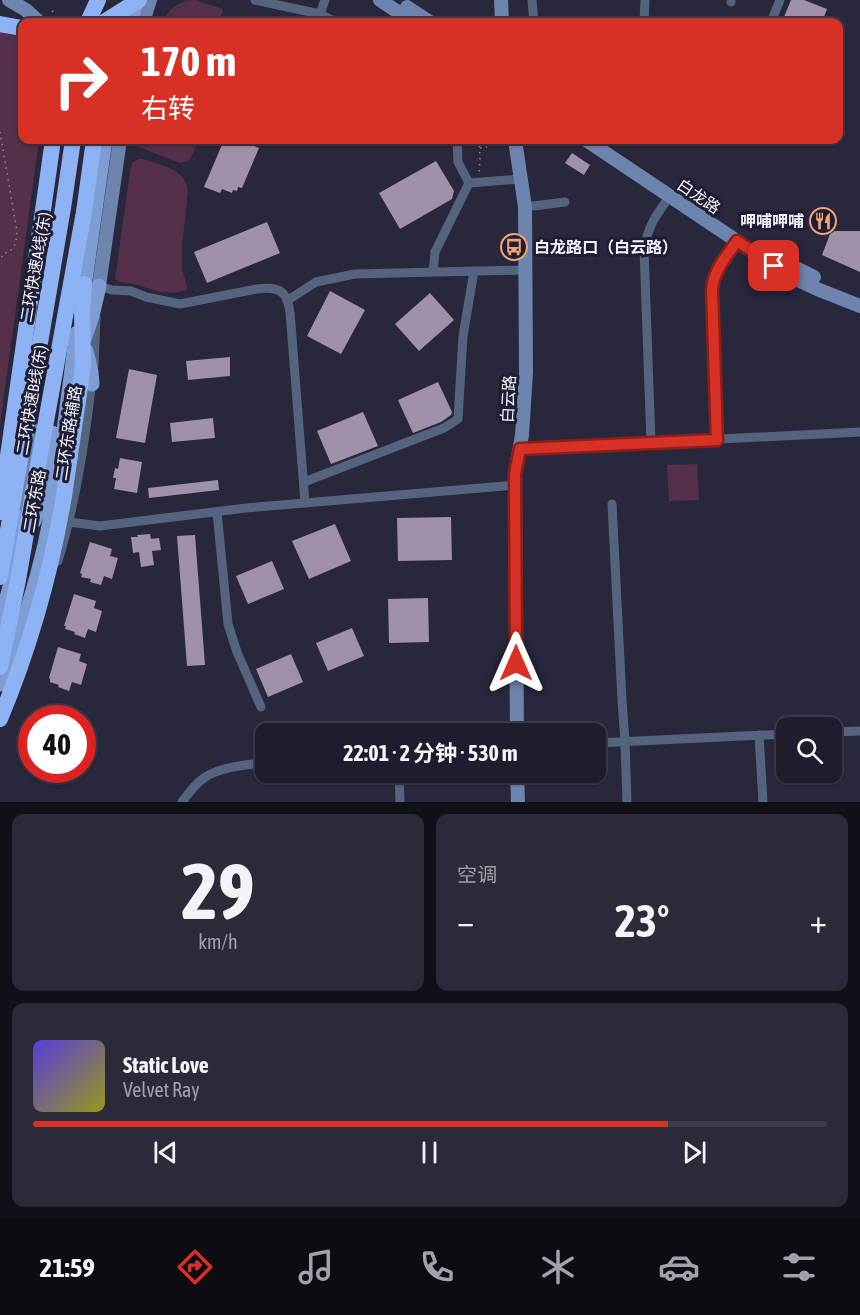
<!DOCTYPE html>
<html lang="zh">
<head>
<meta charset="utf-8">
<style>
	body { margin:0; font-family:"Asap Condensed","Noto Sans SC",sans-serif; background:#2b2a39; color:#f1f3f6; height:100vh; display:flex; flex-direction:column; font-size:22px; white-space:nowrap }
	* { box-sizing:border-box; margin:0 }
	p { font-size:20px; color:#a1a2aa }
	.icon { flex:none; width:33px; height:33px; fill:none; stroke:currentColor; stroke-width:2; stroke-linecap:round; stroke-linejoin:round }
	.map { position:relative; height:802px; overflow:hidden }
	.side { display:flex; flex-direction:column; gap:12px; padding:12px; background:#101019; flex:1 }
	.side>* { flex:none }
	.hud { position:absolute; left:18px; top:18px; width:825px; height:126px; border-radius:12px; box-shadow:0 2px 4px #0004,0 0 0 2px #3c3b49; background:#d93025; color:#fff; overflow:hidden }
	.fabs { position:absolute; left:776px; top:717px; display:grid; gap:12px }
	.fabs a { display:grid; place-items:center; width:66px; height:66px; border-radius:12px; background:#1e1d2d; box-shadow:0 2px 4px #0004,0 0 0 2px #3c3b49; font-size:30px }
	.speed { position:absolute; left:18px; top:705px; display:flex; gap:12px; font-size:30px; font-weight:700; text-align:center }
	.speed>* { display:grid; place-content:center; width:78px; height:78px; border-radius:50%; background:#1e1d2d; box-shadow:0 2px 4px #0004,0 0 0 2px #3c3b49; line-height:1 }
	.speed .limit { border:9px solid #d22; background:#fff; color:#111 }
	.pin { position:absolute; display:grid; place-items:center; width:51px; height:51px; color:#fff; margin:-26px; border-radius:12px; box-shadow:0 3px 9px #0006 }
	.me { position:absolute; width:66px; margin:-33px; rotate:0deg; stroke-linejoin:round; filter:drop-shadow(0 0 4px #0008) }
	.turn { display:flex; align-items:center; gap:21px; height:126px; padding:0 24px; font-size:27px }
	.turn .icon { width:78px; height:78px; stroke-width:2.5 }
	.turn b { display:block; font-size:42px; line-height:51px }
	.big { font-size:45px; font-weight:700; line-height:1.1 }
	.side .card { flex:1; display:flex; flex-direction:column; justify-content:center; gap:9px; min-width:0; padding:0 21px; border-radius:12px; background:#2b2a39 }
	.side .dial { align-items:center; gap:0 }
	.dial b { font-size:78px; line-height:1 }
	.song { display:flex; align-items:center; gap:18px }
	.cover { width:72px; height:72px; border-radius:9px; background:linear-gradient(135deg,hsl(250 70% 55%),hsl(60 70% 35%)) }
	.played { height:6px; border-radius:3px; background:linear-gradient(90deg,#d93025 80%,#3c3b49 80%) }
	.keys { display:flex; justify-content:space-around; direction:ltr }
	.heat { display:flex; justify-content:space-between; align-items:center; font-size:33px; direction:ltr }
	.side .tiles { flex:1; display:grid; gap:12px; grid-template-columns:1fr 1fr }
	.card:last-child { grid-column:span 2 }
	.trip { position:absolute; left:255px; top:723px; width:351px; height:60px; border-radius:12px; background:#1e1d2d; box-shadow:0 2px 4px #0004,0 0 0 2px #3c3b49; font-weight:700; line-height:60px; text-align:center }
	.tabs { display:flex; height:96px; justify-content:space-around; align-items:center; background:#0c0c12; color:#a1a2aa }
	.tabs .icon { width:42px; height:42px }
	.tabs .on { color:#d93025 }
	.tabs b { font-size:27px; color:#f1f3f6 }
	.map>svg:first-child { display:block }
	.green { fill:#54304b }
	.building { fill:#9f91a9 }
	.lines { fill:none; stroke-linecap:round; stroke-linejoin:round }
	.path { stroke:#8a8a9a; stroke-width:1.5; stroke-dasharray:1.5 4.5; stroke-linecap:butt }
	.street { stroke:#55647e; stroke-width:9 }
	.secondary { stroke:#6c84ae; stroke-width:14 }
	.primary { stroke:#7e9dd3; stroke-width:15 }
	.highway { stroke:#8eb3f5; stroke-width:16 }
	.highway-bridge { stroke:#8eb3f5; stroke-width:16 }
	.route-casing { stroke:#8d1f18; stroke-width:15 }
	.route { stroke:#d93025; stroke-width:10 }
	.labels { text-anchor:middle; stroke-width:6; stroke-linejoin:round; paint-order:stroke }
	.street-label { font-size:16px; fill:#f3f3ff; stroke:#1f1d32 }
	.poi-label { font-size:16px; font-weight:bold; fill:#f3f3ff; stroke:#1f1d32; text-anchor:end }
</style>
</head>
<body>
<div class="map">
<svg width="860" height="802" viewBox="0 0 860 802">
	<rect width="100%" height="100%" fill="#28273c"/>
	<!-- green -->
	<path class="green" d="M195 0 223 9 219 22H163C169 7 179 1 195 0Z
		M0 26 22 29V140H39L0 425Z
		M135 140H198L193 153 188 161 180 163 134 145Z
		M139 159H143C162 166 185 168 188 191L182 246V269L188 290C176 293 165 294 153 290 147 289 141 285 134 284 127 282 121 284 115 279L130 172 132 163Z
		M697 464 699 500 669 501 667 465Z"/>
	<!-- building -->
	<path class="building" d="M791 0H804L827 9 822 22H782Z
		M224 140H239L259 148 242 188 238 187 237 191 233 190 232 193 222 189 220 193 204 187Z
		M572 153 590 165 584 175 565 163Z
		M436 161 454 191 452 199 400 229 379 193Z
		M267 222 280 253 207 283 194 252Z
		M835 231H860V272L822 255 830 234Z
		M330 291 365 310 341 354 307 336Z
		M430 293 454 320 419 351 395 324Z
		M230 357V376L188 380 186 361Z
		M129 369 157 375 145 443 116 438Z
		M438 382 452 412 451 415 441 422 413 433 398 400Z
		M363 412 378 446 331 464 317 431Z
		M213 418 215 438 172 442 170 423Z
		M120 458 142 462 137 493 114 489 116 478H113L115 468 118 469Z
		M218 480 219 490 149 498 148 488Z
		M451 517 452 560 398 561 397 518Z
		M335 524 351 561 309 579 292 541Z
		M150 534 151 539 159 538 161 550 152 551 154 565 141 567 139 552 133 553 131 537H138L137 535Z
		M195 535 205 665 187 666 177 536Z
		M90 542 112 549 110 556 118 558 112 579 104 576 101 585 90 582 91 579 81 577 82 574 80 573Z
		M272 561 284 589 248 604 236 576Z
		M74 594 96 601 94 608 102 611 96 632 88 629 85 638 74 634 75 632 65 629 66 626H64Z
		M428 598 429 642 389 643 388 599Z
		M352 628 364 656 328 671 316 643Z
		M58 647 81 654 79 661 87 664 81 685 72 682 69 691 58 687 59 685 50 682V679L49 678Z
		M291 654 303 682 268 697 256 669Z"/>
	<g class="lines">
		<!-- path -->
		<path class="path" d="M52 11 56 13
			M0 132 17 231C16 244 16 249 3 254L0 261
			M479 140 480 158 479 175
			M480 148 487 147"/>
		<!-- street -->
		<path class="street" d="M255 0 320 14 336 22
			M532 0 534 22
			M731 0V2
			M320 14 325 0
			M644 22 645 0
			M771 22 780 0
			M469 183 521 179
			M525 207 565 202
			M433 272 435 252 469 183 458 162 457 140
			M99 289V286L112 290 131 291 146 297 180 304 257 289C278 286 287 290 290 312L305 503
			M288 300 316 282 355 274 525 270
			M94 366 96 317
			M717 440 712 289C714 270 726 257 737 241
			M651 443 644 249C648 226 656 215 670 196
			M520 449 860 432
			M304 482 444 428 458 419 463 336 474 271
			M612 504 622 700 625 742 627 802
			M217 512 228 624 237 652 261 707
			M69 522 100 526 246 508 515 485
			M58 561C76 502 85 441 92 380
			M831 732 860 731
			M759 735 763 802
			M596 743 786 734
			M399 772 400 802
			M182 802C190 791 200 778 213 773 229 766 248 764 266 763"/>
		<!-- secondary -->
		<path class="secondary" d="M9 0 26 10 39 22
			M380 0 413 22
			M501 0 502 22
			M407 7 430 22
			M143 22 150 0
			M515 140 525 207 526 372 522 435 515 474 517 734
			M586 140 789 276 817 289 860 306
			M773 254 794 267 814 277
			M99 286 120 140
			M20 506 26 481 33 430
			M517 772 518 802"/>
		<!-- primary -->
		<path class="primary" d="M130 22 137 0
			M83 294 105 140
			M84 339 92 316 99 286
			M86 351 91 372 92 384
			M34 521 45 481 52 433
			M10 584 18 518
			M0 623 11 583
			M0 684C19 639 34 593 45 545 60 475 67 403 77 333"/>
		<!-- highway -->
		<path class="highway" d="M88 22 98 0
			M0 24 22 28
			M84 212 94 140
			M64 496 83 366 82 312 84 284
			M0 512 53 140"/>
		<!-- highway-bridge -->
		<path class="highway-bridge" d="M104 22 139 0
			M0 577 63 208 73 140
			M0 667 18 580 35 482 84 212
			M0 719C30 647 51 572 64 496"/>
	</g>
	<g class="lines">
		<defs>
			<path id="route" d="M516 663 515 474 520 449 717 440 712 289C714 270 726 257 737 241L774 266"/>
		</defs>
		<!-- route casing -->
		<use href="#route" class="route-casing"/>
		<!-- route -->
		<use href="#route" class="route"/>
	</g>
	<!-- icons -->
	<defs>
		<symbol id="restaurant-ring" viewBox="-11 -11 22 22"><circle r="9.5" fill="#1f1d32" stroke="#efa376" stroke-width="1.5"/><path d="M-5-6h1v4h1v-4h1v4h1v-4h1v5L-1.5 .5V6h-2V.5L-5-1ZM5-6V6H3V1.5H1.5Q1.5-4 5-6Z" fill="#efa376"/></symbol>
		<symbol id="bus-ring" viewBox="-11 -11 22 22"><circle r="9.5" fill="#1f1d32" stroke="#efa376" stroke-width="1.5"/><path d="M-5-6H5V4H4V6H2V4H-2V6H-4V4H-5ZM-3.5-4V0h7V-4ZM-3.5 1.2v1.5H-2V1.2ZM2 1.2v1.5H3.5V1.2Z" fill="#efa376"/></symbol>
	</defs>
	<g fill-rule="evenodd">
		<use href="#restaurant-ring" x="808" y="206" width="30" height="30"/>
		<use href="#bus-ring" x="499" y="232" width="30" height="30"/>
	</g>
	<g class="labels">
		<!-- street labels -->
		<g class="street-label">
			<text transform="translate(699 196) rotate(34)" y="6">白龙路</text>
			<text transform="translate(35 267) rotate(-80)" y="6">二环快速A线(东)</text>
			<text transform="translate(508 399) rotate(-87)" y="6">白云路</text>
			<text transform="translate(31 400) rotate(-80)" y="6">二环快速B线(东)</text>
			<text transform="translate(68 433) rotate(-81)" y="6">二环东路辅路</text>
			<text transform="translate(34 501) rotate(-80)" y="6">二环东路</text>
		</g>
		<!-- poi labels -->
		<g class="poi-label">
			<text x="804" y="227">呷哺呷哺</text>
			<text x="534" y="253" text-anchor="start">白龙路口（白云路）</text>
		</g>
	</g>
</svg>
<div class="fabs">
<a><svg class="icon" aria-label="search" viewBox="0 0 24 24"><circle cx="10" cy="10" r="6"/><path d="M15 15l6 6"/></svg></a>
</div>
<div class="speed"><div class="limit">40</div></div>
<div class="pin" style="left:774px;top:266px;background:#d93025"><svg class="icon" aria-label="arrive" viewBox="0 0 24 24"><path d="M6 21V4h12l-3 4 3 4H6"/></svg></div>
<svg class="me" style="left:516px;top:663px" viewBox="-20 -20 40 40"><path d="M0-17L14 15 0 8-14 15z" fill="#d93025" stroke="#fff" stroke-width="4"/></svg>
<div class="trip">22:01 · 2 分钟 · 530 m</div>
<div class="hud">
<div class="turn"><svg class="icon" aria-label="right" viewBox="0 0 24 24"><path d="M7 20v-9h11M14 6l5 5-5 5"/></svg><div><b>170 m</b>右转</div></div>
</div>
</div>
<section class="side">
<div class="tiles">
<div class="card dial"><b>29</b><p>km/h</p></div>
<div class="card"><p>空调</p>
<div class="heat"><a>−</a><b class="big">23°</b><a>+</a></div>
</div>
<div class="card">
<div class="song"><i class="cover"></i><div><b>Static Love</b><p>Velvet Ray</p></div></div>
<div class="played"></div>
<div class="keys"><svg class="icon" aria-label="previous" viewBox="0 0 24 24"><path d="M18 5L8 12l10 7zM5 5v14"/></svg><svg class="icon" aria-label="pause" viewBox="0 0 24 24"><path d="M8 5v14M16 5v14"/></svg><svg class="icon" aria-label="next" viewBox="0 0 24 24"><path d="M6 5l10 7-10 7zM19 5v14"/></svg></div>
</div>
</div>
</section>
<nav class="tabs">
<b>21:59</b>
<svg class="icon on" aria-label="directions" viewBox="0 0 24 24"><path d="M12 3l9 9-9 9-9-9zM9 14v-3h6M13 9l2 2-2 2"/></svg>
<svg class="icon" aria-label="music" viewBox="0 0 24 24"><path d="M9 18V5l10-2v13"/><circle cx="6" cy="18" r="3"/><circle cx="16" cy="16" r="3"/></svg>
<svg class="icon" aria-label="phone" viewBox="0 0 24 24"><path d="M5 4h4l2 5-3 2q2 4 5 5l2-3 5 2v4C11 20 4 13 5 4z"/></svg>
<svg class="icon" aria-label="climate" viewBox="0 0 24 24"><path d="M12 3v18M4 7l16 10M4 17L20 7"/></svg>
<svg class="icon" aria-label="car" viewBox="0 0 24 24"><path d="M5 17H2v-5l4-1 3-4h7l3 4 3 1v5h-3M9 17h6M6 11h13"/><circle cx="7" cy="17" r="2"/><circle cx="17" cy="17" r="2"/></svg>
<svg class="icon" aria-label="filters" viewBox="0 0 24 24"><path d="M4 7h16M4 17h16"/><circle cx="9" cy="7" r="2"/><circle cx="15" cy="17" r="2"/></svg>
</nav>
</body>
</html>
